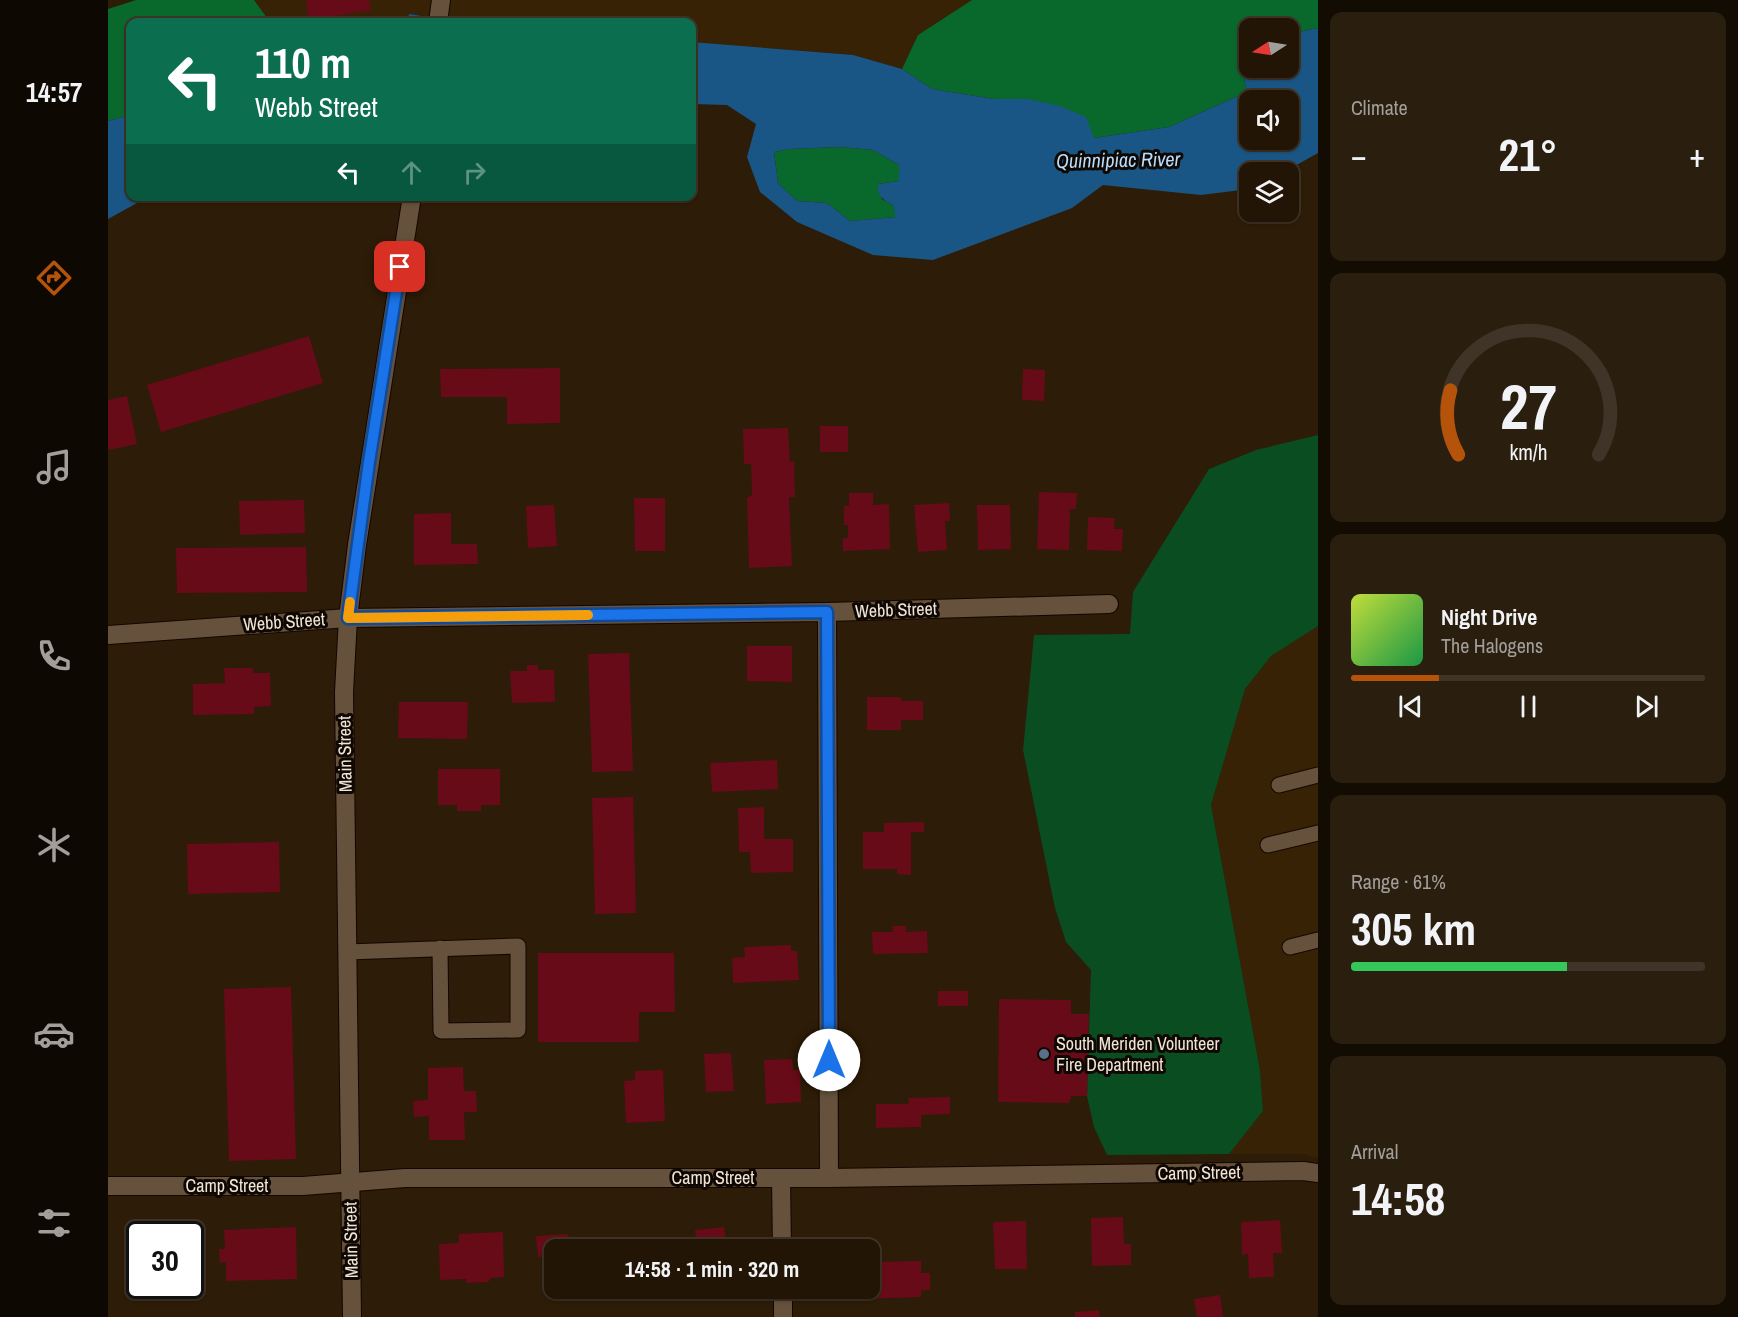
<!DOCTYPE html>
<html lang="en">
<head>
<meta charset="utf-8">
<style>
	body { margin:0; font-family:"Archivo Narrow",sans-serif; background:#2a1e0f; color:#f1f3f6; height:100vh; display:flex; flex-direction:column; font-size:22px; white-space:nowrap }
	* { box-sizing:border-box; margin:0 }
	p { font-size:20px; color:#a29f9a }
	.icon { flex:none; width:33px; height:33px; fill:none; stroke:currentColor; stroke-width:2; stroke-linecap:round; stroke-linejoin:round }
	.map { position:relative; flex:1; overflow:hidden }
	.sheet { display:flex; flex-direction:column; gap:12px; padding:12px; background:#130c03; width:420px }
	.sheet>* { flex:none }
	.guide { position:absolute; left:18px; top:18px; width:570px; height:183px; border-radius:12px; box-shadow:0 2px 4px #0004,0 0 0 2px #3f3427; background:#0b6e4f; color:#fff; overflow:hidden }
	.needle { width:39px; rotate:258deg }
	.fabs { position:absolute; left:1131px; top:18px; display:grid; gap:12px }
	.fabs a { display:grid; place-items:center; width:60px; height:60px; border-radius:12px; background:#221505; box-shadow:0 2px 4px #0004,0 0 0 2px #3f3427; font-size:30px }
	.speed { position:absolute; left:18px; top:1221px; display:flex; gap:12px; font-size:30px; font-weight:700; text-align:center }
	.speed>* { display:grid; place-content:center; width:78px; height:78px; border-radius:50%; background:#221505; box-shadow:0 2px 4px #0004,0 0 0 2px #3f3427; line-height:1 }
	.speed .limit { border:3px solid #111; border-radius:9px; background:#fff; color:#111 }
	.pin { position:absolute; display:grid; place-items:center; width:51px; height:51px; color:#fff; margin:-26px; border-radius:12px; box-shadow:0 3px 9px #0006 }
	.me { position:absolute; width:66px; margin:-33px; rotate:0deg; stroke-linejoin:round; filter:drop-shadow(0 0 4px #0008) }
	.turn { display:flex; align-items:center; gap:21px; height:126px; padding:0 30px; font-size:27px }
	.turn .icon { width:78px; height:78px; stroke-width:2.5 }
	.turn b { display:block; font-size:42px; line-height:51px }
	.lanes { display:flex; align-items:center; height:57px; padding:0 30px; background:#0003; justify-content:center; gap:30px; direction:ltr }
	.lanes .off { opacity:.35 }
	.big { font-size:45px; font-weight:700; line-height:1.1 }
	.sheet .card { flex:1; display:flex; flex-direction:column; justify-content:center; gap:9px; min-width:0; padding:0 21px; border-radius:12px; background:#2a1e0f }
	.sheet .dial { align-items:center; gap:0 }
	.dial svg { height:156px; overflow:visible; fill:none; stroke:#3f3427; stroke-width:7; stroke-linecap:round; text-anchor:middle }
	.dial text { fill:#f1f3f6; stroke:none }
	.song { display:flex; align-items:center; gap:18px }
	.cover { width:72px; height:72px; border-radius:9px; background:linear-gradient(135deg,hsl(70 70% 55%),hsl(140 70% 35%)) }
	.played { height:6px; border-radius:3px; background:linear-gradient(90deg,#b45309 25%,#3f3427 25%) }
	.keys { display:flex; justify-content:space-around; direction:ltr }
	.heat { display:flex; justify-content:space-between; align-items:center; font-size:33px; direction:ltr }
	.charge { height:9px; border-radius:4px; background:linear-gradient(90deg,#34c759 61%,#3f3427 0) }
	.trip { position:absolute; left:436px; top:1239px; width:336px; height:60px; border-radius:12px; background:#221505; box-shadow:0 2px 4px #0004,0 0 0 2px #3f3427; font-weight:700; line-height:60px; text-align:center }
	main { display:flex; flex:1; min-height:0 }
	.menu { display:flex; flex-direction:column; width:108px; justify-content:space-around; align-items:center; background:#0e0802; color:#a29f9a }
	.menu .icon { width:42px; height:42px }
	.menu .current { color:#b45309 }
	.menu b { font-size:27px; color:#f1f3f6 }
	.map>svg:first-child { display:block }
	.built { fill:#382206 }
	.green { fill:#0a4d21 }
	.forest { fill:#09682c }
	.water { fill:#1a5685; fill-rule:evenodd }
	.building { fill:#670b18 }
	.lines { fill:none; stroke-linecap:round; stroke-linejoin:round }
	.lane-casing { stroke:#140600; stroke-width:17 }
	.street-casing { stroke:#140600; stroke-width:20 }
	.secondary-casing { stroke:#140600; stroke-width:20 }
	.lane { stroke:#66523c; stroke-width:15 }
	.street { stroke:#66523c; stroke-width:18 }
	.secondary { stroke:#66523c; stroke-width:18 }
	.route-casing { stroke:#114b97; stroke-width:15 }
	.route { stroke:#1a73e8; stroke-width:10 }
	.slow { stroke:#f59e0b; stroke-width:10 }
	.service-dot { fill:#5c6f8a; stroke:#0f0802; stroke-width:2 }
	.labels { text-anchor:middle; stroke-width:6; stroke-linejoin:round; paint-order:stroke }
	.street-label { font-size:18px; fill:#f0e4d7; stroke:#0f0802 }
	.poi-label { font-size:18px; fill:#f0e4d7; stroke:#0f0802; text-anchor:start }
	.water-label { font-size:20px; font-style:italic; fill:#b8ddff; stroke:#0f0802 }
</style>
</head>
<body>
<main>
<nav class="menu">
<b>14:57</b>
<svg class="icon current" aria-label="directions" viewBox="0 0 24 24"><path d="M12 3l9 9-9 9-9-9zM9 14v-3h6M13 9l2 2-2 2"/></svg>
<svg class="icon" aria-label="music" viewBox="0 0 24 24"><path d="M9 18V5l10-2v13"/><circle cx="6" cy="18" r="3"/><circle cx="16" cy="16" r="3"/></svg>
<svg class="icon" aria-label="phone" viewBox="0 0 24 24"><path d="M5 4h4l2 5-3 2q2 4 5 5l2-3 5 2v4C11 20 4 13 5 4z"/></svg>
<svg class="icon" aria-label="climate" viewBox="0 0 24 24"><path d="M12 3v18M4 7l16 10M4 17L20 7"/></svg>
<svg class="icon" aria-label="car" viewBox="0 0 24 24"><path d="M5 17H2v-5l4-1 3-4h7l3 4 3 1v5h-3M9 17h6M6 11h13"/><circle cx="7" cy="17" r="2"/><circle cx="17" cy="17" r="2"/></svg>
<svg class="icon" aria-label="filters" viewBox="0 0 24 24"><path d="M4 7h16M4 17h16"/><circle cx="9" cy="7" r="2"/><circle cx="15" cy="17" r="2"/></svg>
</nav>
<div class="map">
<svg width="1210" height="1317" viewBox="0 0 1210 1317">
	<rect width="100%" height="100%" fill="#2d1c07"/>
	<!-- built -->
	<path class="built" d="M146 0H864L810 35 794 69 745 55 584 42V22H350L303 14 294 22H162Z
		M1210 626V1158L1195 1154H1121L1155 1111 1152 1070 1103 805 1137 689 1163 656Z"/>
	<!-- green -->
	<path class="green" d="M1210 435V626L1163 656 1137 689 1103 805 1152 1070 1155 1111 1121 1154 999 1155 986 1127 979 1096 983 970 958 942 947 908 915 750 926 635 1022 634 1025 592 1101 469 1148 450Z"/>
	<!-- forest -->
	<path class="forest" d="M28 0H146L162 22H22V115L0 121V9Z
		M864 0H1210V28L1181 34 1180 28H1142L1141 47 1130 50 1139 92 1061 127 986 138 920 99H886L824 89 794 69 810 35Z
		M732 147 765 150 791 165V181L770 184 774 199 785 205 789 217 742 221 719 203 689 201 670 183 666 152 681 149Z"/>
	<!-- water -->
	<path class="water" d="M302 14 350 22H294Z
		M1210 28V153L1176 172H1142L1141 189 1093 195 995 185 964 208 825 260 765 255 689 222 652 192 639 157 648 124 619 105 584 104V42L745 55 794 69 824 89 886 99H920L952 106 978 117 986 138 1061 127 1139 92 1130 50 1141 47 1142 68H1180L1181 34ZM1142 100H1180V140H1142ZM732 147 765 150 791 165V181L770 184C769 196 775 200 785 205L788 217 742 221 719 203 689 201 670 183 666 152 681 149Z
		M22 115V196L40 197 0 219V121Z"/>
	<!-- building -->
	<path class="building" d="M198 0H261L263 10 201 20Z
		M201 336 215 383 53 432 39 385Z
		M452 368V423L399 424V397H333L332 369Z
		M915 369 937 370 936 401 914 400Z
		M19 396 29 444 0 450V400Z
		M712 426H740V452H712Z
		M680 428 682 462 686 461 687 497H681L684 566 641 568 639 498 644 495 643 464H636L635 429Z
		M931 492 969 493 968 509H962L961 550 929 549Z
		M741 493H765V505L781 504 782 549 735 551V538H740V525H736V506H741Z
		M526 498H557V551H527Z
		M196 500 197 533 132 535 131 501Z
		M841 503 842 521H837L839 550 810 552 806 505Z
		M446 505 449 546 420 548 418 506Z
		M869 505H902L903 549 870 550Z
		M343 513V544H369L370 564 306 565V514Z
		M980 517 1007 518 1006 529H1015L1014 551 979 550Z
		M198 547 199 592 69 593 68 548Z
		M639 646H684V682L639 681Z
		M521 653 525 771 484 772 480 654Z
		M419 665H430V670H446L447 702 404 703 402 671H419Z
		M116 668H145V673H162L163 706 146 707V714L85 715V684L117 683Z
		M759 697H793V701H815V720H793V730H759Z
		M291 702H360L359 739 290 738Z
		M669 760 670 789 604 792 602 763Z
		M330 769H392V805H373V811H349V805H330Z
		M525 797 528 913 487 914 484 798Z
		M656 807V839H685V872L643 873 642 852H631L630 808Z
		M816 822V832H803V875L789 874V869H755V832H776V823Z
		M171 842 172 892 80 894 79 844Z
		M784 926H798V932L819 931 820 953 765 954 764 932H785Z
		M683 945V951H689L691 980 625 983 624 958 637 957 636 947Z
		M430 953H566L567 1012H531V1042H430Z
		M183 987 188 1159 121 1161 116 989Z
		M830 991H860V1006H830Z
		M891 999 963 1000V1014H981L979 1096H963L961 1103 890 1102Z
		M623 1053 626 1091 598 1092 596 1054Z
		M684 1059 685 1070H692L693 1102 658 1104 656 1060Z
		M355 1067 356 1091H368L369 1112H356L357 1140H321V1116L306 1117 305 1101 320 1100V1068Z
		M555 1070 557 1121 518 1123 516 1081 527 1080V1071Z
		M842 1097V1114L813 1115V1127L768 1128V1104H801L800 1098Z
		M1015 1217 1016 1244H1023V1265L984 1266 983 1218Z
		M1172 1220 1174 1253H1165L1166 1277 1141 1278 1140 1254 1134 1255 1133 1222Z
		M918 1221 919 1269H887L885 1222Z
		M188 1227 189 1279 118 1281V1262L112 1263 111 1249H117L116 1230Z
		M616 1227 618 1241 628 1240 629 1250H589L587 1230Z
		M395 1232 396 1277 383 1278 380 1282 358 1283V1279L332 1280 331 1244 351 1243V1234Z
		M460 1234 461 1250H447V1261L436 1262V1256L430 1257 428 1236Z
		M813 1261V1273H822V1290H813V1297L752 1299V1288H762V1262Z
		M1112 1295 1115 1317H1089L1086 1299Z
		M991 1310 992 1317H967V1312Z"/>
	<g class="lines">
		<defs>
			<path id="lane" d="M1171 785 1210 775
				M1160 845 1210 833
				M1182 947 1210 940
				M239 952 410 946V1030L333 1031 332 948"/>
			<path id="street" d="M719 612 721 1178
				M0 635 240 618 719 612 1001 604
				M673 1178 674 1250
				M0 1186H195L297 1178H721L1195 1171 1210 1173
				M675 1288V1317"/>
			<path id="secondary" d="M330 22 333 0
				M244 1317 236 692 240 618 249 545 304 196"/>
		</defs>
		<!-- lane casing -->
		<use href="#lane" class="lane-casing"/>
		<!-- street casing -->
		<use href="#street" class="street-casing"/>
		<!-- secondary casing -->
		<use href="#secondary" class="secondary-casing"/>
		<!-- lane -->
		<use href="#lane" class="lane"/>
		<!-- street -->
		<use href="#street" class="street"/>
		<!-- secondary -->
		<use href="#secondary" class="secondary"/>
	</g>
	<g class="lines">
		<defs>
			<path id="route" d="M292 267 261 462 240 618 719 612 721 1060"/>
		</defs>
		<!-- route casing -->
		<use href="#route" class="route-casing"/>
		<!-- route -->
		<use href="#route" class="route"/>
		<!-- slow -->
		<path class="slow" d="M242 602 240 618 480 615"/>
	</g>
	<!-- markers -->
	<circle class="service-dot" cx="936" cy="1054" r="6"/>
	<g class="labels">
		<!-- street labels -->
		<g class="street-label">
			<text transform="translate(788 610) rotate(-2)" y="6">Webb Street</text>
			<text transform="translate(176 622) rotate(-4)" y="6">Webb Street</text>
			<text transform="translate(237 754) rotate(-91)" y="6">Main Street</text>
			<text transform="translate(1091 1173) rotate(-1)" y="6">Camp Street</text>
			<text x="605" y="1184">Camp Street</text>
			<text x="119" y="1192">Camp Street</text>
			<text transform="translate(243 1240) rotate(-91)" y="6">Main Street</text>
		</g>
		<!-- poi labels -->
		<g class="poi-label">
			<text x="948" y="1050">South Meriden Volunteer<tspan x="948" dy="21">Fire Department</tspan></text>
		</g>
		<!-- water labels -->
		<g class="water-label">
			<text transform="translate(1010 160) rotate(-1)" y="7">Quinnipiac River</text>
		</g>
	</g>
</svg>
<div class="fabs">
<a><svg class="needle" viewBox="-14 -14 28 28"><path d="M0-13l5 13h-10z" fill="#e53935"/><path d="M0 13l5-13h-10z" fill="#a29f9a"/></svg></a>
<a><svg class="icon" aria-label="sound" viewBox="0 0 24 24"><path d="M4 9h4l5-4v14l-5-4H4zM17 9q2 3 0 6"/></svg></a>
<a><svg class="icon" aria-label="layers" viewBox="0 0 24 24"><path d="M12 4l9 5-9 5-9-5zM3 14l9 5 9-5"/></svg></a>
</div>
<div class="speed"><div class="limit">30</div></div>
<div class="pin" style="left:292px;top:267px;background:#d93025"><svg class="icon" aria-label="arrive" viewBox="0 0 24 24"><path d="M6 21V4h12l-3 4 3 4H6"/></svg></div>
<svg class="me" style="left:721px;top:1060px" viewBox="-20 -20 40 40"><circle r="19" fill="#fff"/><path d="M0-13L10 11 0 6-10 11z" fill="#1a73e8"/></svg>
<div class="trip">14:58 · 1 min · 320 m</div>
<div class="guide">
<div class="turn"><svg class="icon" aria-label="left" viewBox="0 0 24 24"><path d="M17 20v-9H6M10 6l-5 5 5 5"/></svg><div><b>110 m</b>Webb Street</div></div>
<div class="lanes"><svg class="icon" aria-label="left" viewBox="0 0 24 24"><path d="M17 20v-9H6M10 6l-5 5 5 5"/></svg><svg class="icon off" aria-label="ahead" viewBox="0 0 24 24"><path d="M12 20V5M6 11l6-6 6 6"/></svg><svg class="icon off" aria-label="right" viewBox="0 0 24 24"><path d="M7 20v-9h11M14 6l5 5-5 5"/></svg></div>
</div>
</div>
<section class="sheet">
<div class="card"><p>Climate</p>
<div class="heat"><a>−</a><b class="big">21°</b><a>+</a></div>
</div>
<div class="card dial"><svg viewBox="0 0 100 80">
<path d="M14 69A42 42 0 1 1 86 69"/>
<path d="M14 69A42 42 0 0 1 10 36" stroke="#b45309"/>
<text x="50" y="56" font-size="32" font-weight="700">27</text>
<text x="50" y="72" font-size="11">km/h</text>
</svg></div>
<div class="card">
<div class="song"><i class="cover"></i><div><b>Night Drive</b><p>The Halogens</p></div></div>
<div class="played"></div>
<div class="keys"><svg class="icon" aria-label="previous" viewBox="0 0 24 24"><path d="M18 5L8 12l10 7zM5 5v14"/></svg><svg class="icon" aria-label="pause" viewBox="0 0 24 24"><path d="M8 5v14M16 5v14"/></svg><svg class="icon" aria-label="next" viewBox="0 0 24 24"><path d="M6 5l10 7-10 7zM19 5v14"/></svg></div>
</div>
<div class="card"><p>Range · 61%</p><b class="big">305 km</b><div class="charge"></div></div>
<div class="card"><p>Arrival</p><b class="big">14:58</b></div>
</section>
</main>
</body>
</html>
